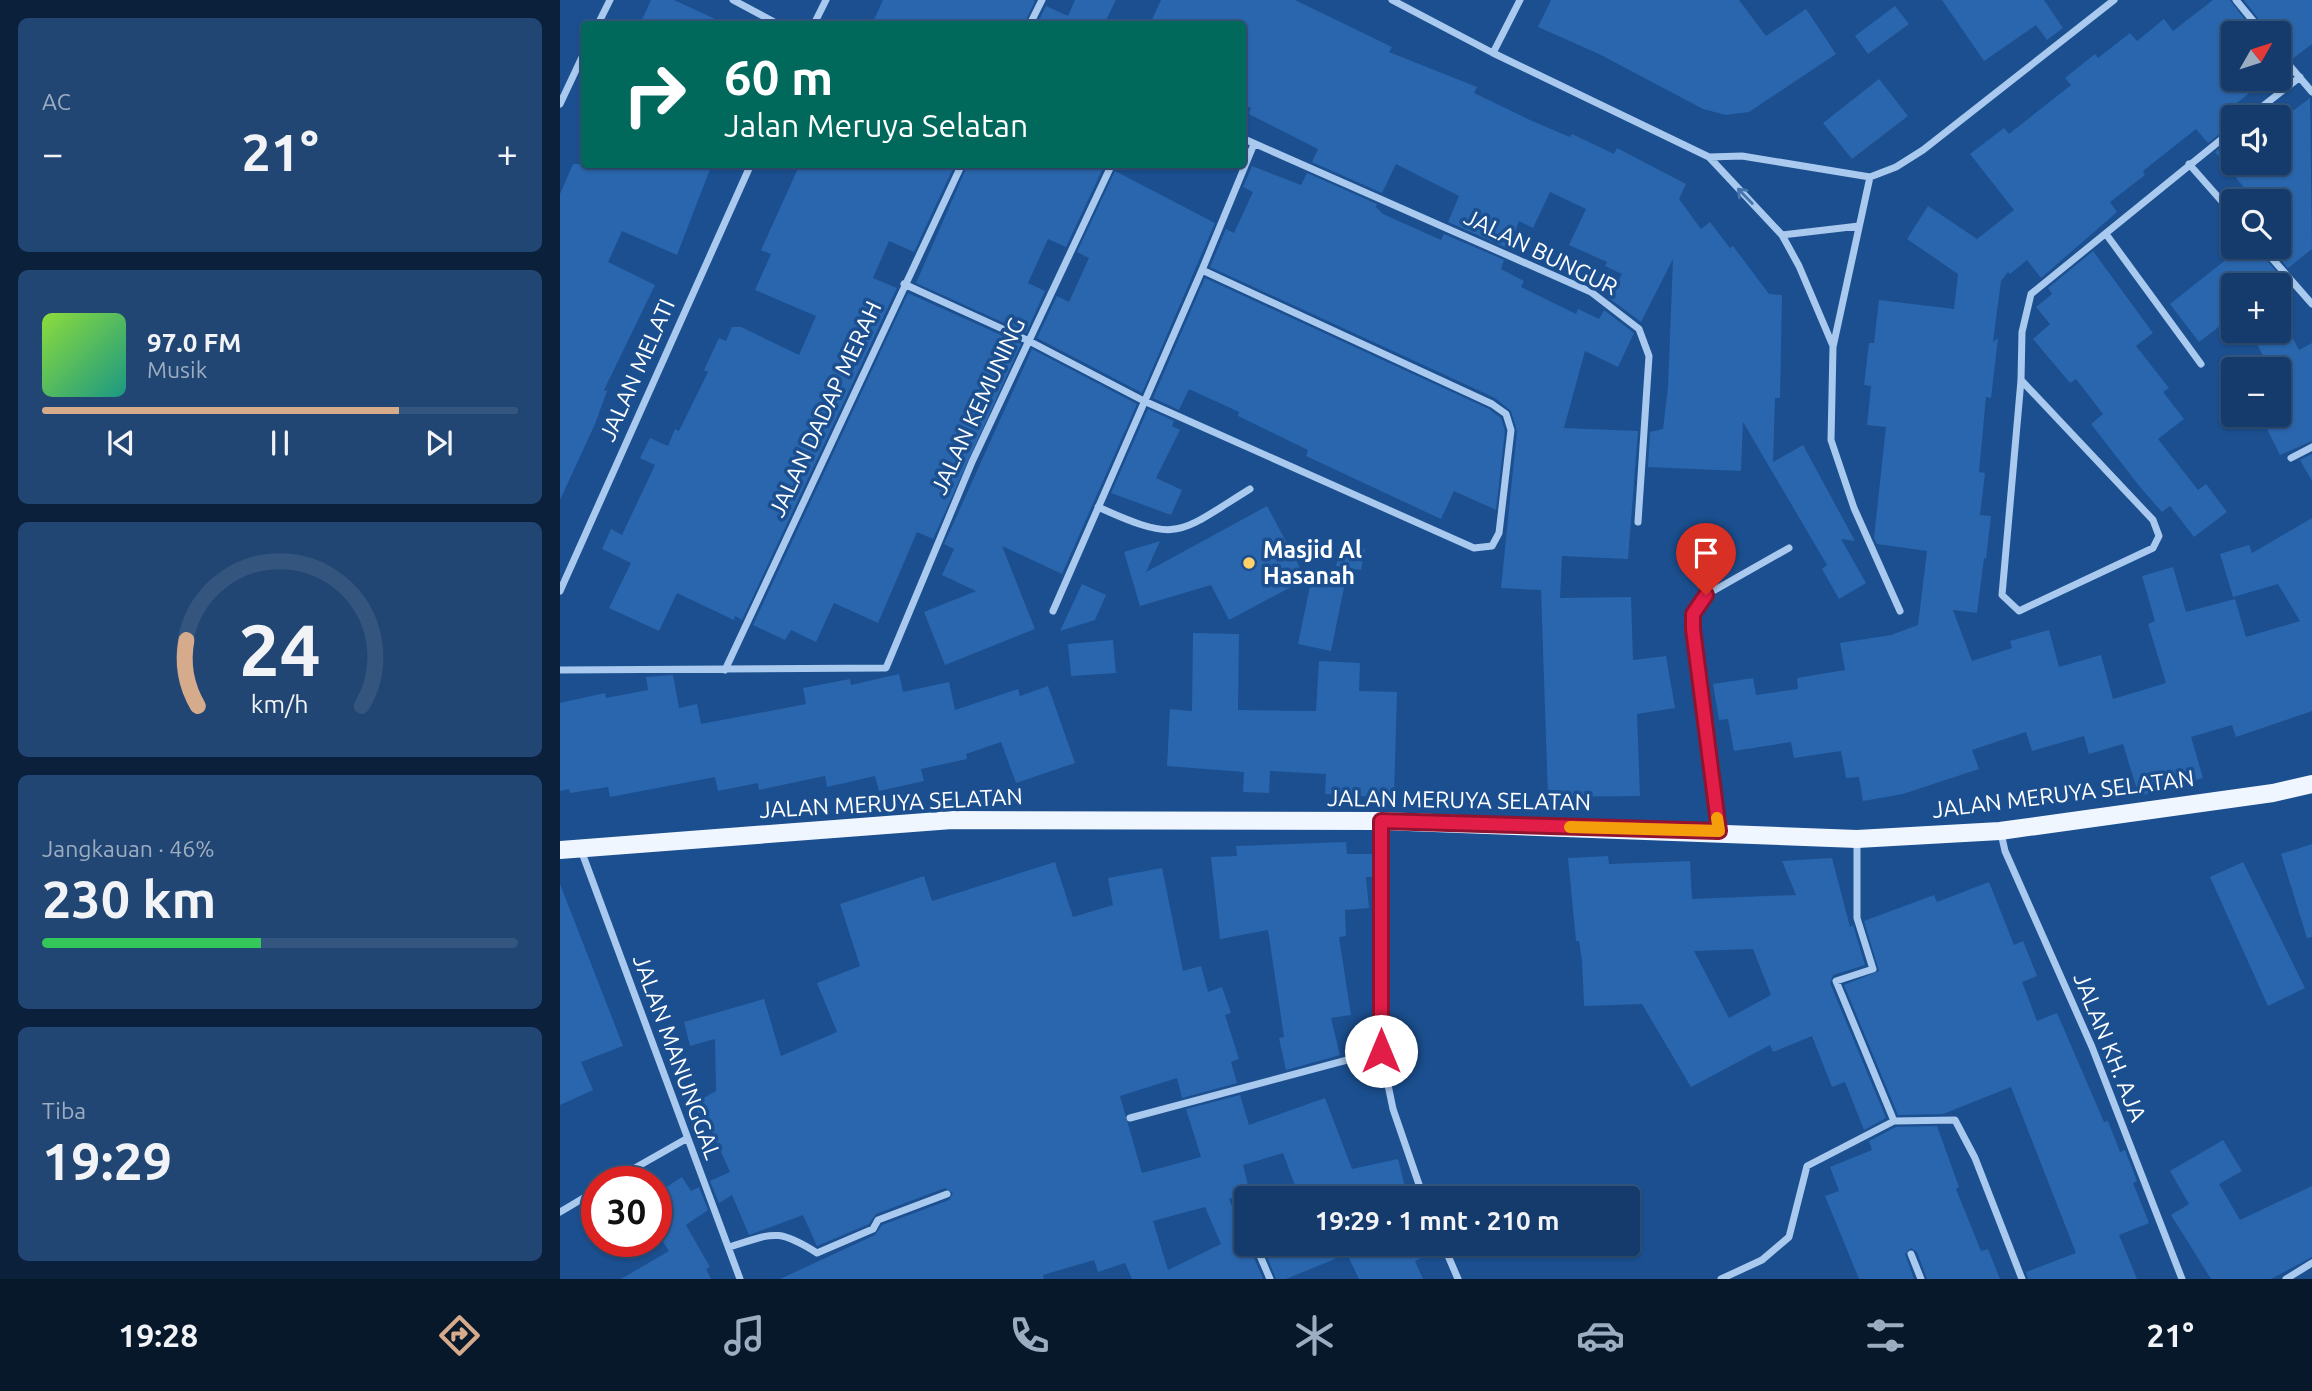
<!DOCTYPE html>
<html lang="id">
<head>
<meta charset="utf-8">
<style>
	body { margin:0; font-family:Ubuntu,sans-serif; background:#214673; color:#f1f3f6; height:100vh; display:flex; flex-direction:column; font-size:26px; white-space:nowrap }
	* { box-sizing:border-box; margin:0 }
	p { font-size:23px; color:#9dadc1 }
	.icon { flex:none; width:38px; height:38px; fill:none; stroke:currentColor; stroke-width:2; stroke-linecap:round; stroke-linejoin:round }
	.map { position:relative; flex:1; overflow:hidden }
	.sheet { display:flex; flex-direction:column; gap:18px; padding:18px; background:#0b203b; width:560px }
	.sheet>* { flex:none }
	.guide { position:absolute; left:21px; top:21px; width:665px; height:147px; border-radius:7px; box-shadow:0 2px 5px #0004,0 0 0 2px #33557e; background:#00695c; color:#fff; overflow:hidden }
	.needle { width:46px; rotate:51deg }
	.buttons { position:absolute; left:1661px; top:21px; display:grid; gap:14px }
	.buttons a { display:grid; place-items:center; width:70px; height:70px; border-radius:7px; background:#143b6b; box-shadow:0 2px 5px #0004,0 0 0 2px #33557e; font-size:35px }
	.speed { position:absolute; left:21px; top:1166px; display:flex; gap:14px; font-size:35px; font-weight:700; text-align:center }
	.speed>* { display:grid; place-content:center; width:91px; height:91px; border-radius:50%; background:#143b6b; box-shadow:0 2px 5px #0004,0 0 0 2px #33557e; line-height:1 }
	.speed .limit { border:10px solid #d22; background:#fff; color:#111 }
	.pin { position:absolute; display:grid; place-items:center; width:60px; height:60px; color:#fff; margin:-72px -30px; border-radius:50% 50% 50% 0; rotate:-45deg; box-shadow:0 0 7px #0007 }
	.pin .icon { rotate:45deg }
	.me { position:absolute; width:77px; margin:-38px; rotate:0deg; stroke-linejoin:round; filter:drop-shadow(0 0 5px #0008) }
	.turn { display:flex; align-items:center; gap:24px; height:147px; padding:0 28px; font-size:32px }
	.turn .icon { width:91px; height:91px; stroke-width:2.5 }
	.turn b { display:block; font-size:49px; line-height:60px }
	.big { font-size:52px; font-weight:700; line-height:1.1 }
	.sheet .widget { flex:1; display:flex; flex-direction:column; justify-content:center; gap:10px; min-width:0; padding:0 24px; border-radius:10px; background:#214673 }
	.sheet .dial { align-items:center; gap:0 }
	.dial svg { height:182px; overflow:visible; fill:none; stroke:#33557e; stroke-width:7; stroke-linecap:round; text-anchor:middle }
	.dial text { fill:#f1f3f6; stroke:none }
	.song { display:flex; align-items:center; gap:21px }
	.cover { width:84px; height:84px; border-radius:10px; background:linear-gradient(135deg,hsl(90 70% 55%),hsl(170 70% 35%)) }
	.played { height:7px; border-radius:4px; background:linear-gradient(90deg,#d6ab8b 75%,#33557e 75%) }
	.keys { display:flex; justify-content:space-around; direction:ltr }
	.heat { display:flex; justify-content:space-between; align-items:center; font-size:38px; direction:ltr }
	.charge { height:10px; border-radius:5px; background:linear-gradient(90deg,#34c759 46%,#33557e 0) }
	.trip { position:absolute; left:674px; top:1186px; width:406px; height:70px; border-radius:7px; background:#143b6b; box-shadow:0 2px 5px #0004,0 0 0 2px #33557e; font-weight:700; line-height:70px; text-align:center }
	.tabs { display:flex; height:112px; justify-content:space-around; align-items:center; background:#08182b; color:#9dadc1 }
	.tabs .icon { width:49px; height:49px }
	.tabs .current { color:#d6ab8b }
	.tabs b { font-size:32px; color:#f1f3f6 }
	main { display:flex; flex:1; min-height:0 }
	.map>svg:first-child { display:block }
	.building { fill:#2a66ad; fill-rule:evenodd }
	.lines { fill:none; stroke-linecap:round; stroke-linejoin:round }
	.street { stroke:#a9c9ee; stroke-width:7 }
	.primary { stroke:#f0f6ff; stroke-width:18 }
	.oneway { stroke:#4674ac }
	.route-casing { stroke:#92132f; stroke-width:18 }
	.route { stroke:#e11d48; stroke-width:12 }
	.slow { stroke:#f59e0b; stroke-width:12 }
	.poi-dot { fill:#ffd166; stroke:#1b4f8f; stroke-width:2.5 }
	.labels { text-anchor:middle; stroke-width:7; stroke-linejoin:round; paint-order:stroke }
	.street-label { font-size:23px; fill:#fff; stroke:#1b4f8f }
	.poi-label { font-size:23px; font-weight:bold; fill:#fff; stroke:#1b4f8f; text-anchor:start }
</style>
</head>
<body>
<main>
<section class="sheet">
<div class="widget"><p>AC</p>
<div class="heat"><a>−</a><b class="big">21°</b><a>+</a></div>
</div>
<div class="widget">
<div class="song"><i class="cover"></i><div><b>97.0 FM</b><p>Musik</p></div></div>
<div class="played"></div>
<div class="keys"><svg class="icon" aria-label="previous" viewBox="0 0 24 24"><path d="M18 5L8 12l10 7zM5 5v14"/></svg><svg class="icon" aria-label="pause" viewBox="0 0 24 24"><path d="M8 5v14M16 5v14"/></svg><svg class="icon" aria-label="next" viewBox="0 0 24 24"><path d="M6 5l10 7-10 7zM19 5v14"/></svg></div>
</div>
<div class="widget dial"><svg viewBox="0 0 100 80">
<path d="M14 69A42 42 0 1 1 86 69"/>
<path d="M14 69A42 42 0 0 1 9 40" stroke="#d6ab8b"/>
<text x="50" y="56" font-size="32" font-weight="700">24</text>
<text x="50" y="72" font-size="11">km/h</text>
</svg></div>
<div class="widget"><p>Jangkauan · 46%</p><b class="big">230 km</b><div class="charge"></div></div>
<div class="widget"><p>Tiba</p><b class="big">19:29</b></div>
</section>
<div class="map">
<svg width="1752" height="1279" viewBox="0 0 1752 1279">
	<rect width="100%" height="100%" fill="#1b4f8f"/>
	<!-- building -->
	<path class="building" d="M91 0H114L166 24H80Z
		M323 0H473L475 1 464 24H312Z
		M515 0H556L544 24H477L486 6 508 16Z
		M601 0H735L832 47 829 52 917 87 914 93 972 121 1010 137 1012 134 1054 154 1057 148 1126 184 1119 199 1141 229 1150 222 1170 248 1173 246 1209 294 1222 295 1220 398H1215L1213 462 1243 445 1295 541 1281 539 1306 583 1279 599 1262 569 1267 565 1183 422 1181 471 1088 467 1090 432 1103 429 1108 387 1113 259 1081 322 1049 298 1062 274 1045 266 1047 262 1009 245 1026 209 990 192 973 228 959 221 949 249 888 222 899 196 836 164 822 193 752 162 758 149 689 114 691 108 682 104V24H590Z
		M991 0H1179L1206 36 1246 9 1276 54 1189 112 1166 115 1143 109 1039 54 978 27Z
		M1382 0H1484L1503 28 1487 40 1476 25 1424 61Z
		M1653 0H1670L1695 33H1673V79H1707L1673 106V124L1648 143 1636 129 1583 171 1585 175 1550 202 1557 212 1481 278 1467 260 1450 274 1448 272 1441 281 1433 342 1438 338 1431 398 1426 397 1419 472 1425 473 1420 515 1431 516 1426 559 1424 558 1417 613 1393 610 1412 661 1452 648 1450 641 1489 630 1499 667 1541 655 1553 699 1606 683 1588 624 1595 621 1582 576 1613 567 1626 612 1675 599 1686 637 1740 621 1718 584 1673 597 1660 554 1689 545 1692 553 1752 518V711L1676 737 1672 725 1631 737 1643 778 1579 796 1563 744 1529 754 1524 736 1472 751 1466 732 1412 750 1419 769 1343 794 1303 801 1299 777 1286 778 1281 751 1234 758 1231 742 1174 751 1168 719 1159 720 1153 684 1193 678 1196 695 1238 689 1237 678 1285 670 1280 643 1331 635 1358 625 1367 551 1317 544 1314 538 1326 427 1307 425 1311 386 1304 385 1309 343H1314L1319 300 1394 309 1398 274 1347 239 1368 206 1417 239 1454 210 1410 154 1444 128 1449 134 1511 85 1505 78 1535 54 1538 58 1570 33 1577 41 1604 19 1613 31Z
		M1684 0H1752V44L1732 59 1718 46V33H1709Z
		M1335 6 1349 24 1308 54 1295 36Z
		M1319 79 1348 116 1292 159 1263 123Z
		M1750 98 1752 249 1728 268 1710 247H1718V201H1695L1655 152 1673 138V163H1718V122Z
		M13 164H152L117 255 62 231 48 262 95 285 44 390 47 391 35 424 0 500V194Z
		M240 164H395L354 252 329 241 313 278 337 288 182 620 175 616 174 620 117 593 99 631 49 608 71 563 42 549 51 529 62 535 95 465 80 458 90 438 108 446 115 429 119 431 148 372 144 370 159 338 166 341 172 327H181L239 355 256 316 195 290 211 254 201 250Z
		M408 164 544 166 506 247 488 239 468 283 485 291 466 333 356 283Z
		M692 166 741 185 747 173 817 204 816 207 823 214 881 240 884 234 944 260 941 269 964 281 961 287 1016 314 1018 309 1039 319 1044 310 1074 333 1058 367 1025 351 1004 428 1078 431 1068 559 1002 556 1000 598 1071 597 1073 660 1106 656 1115 708 1077 714 1080 796 988 797 981 590 941 588 957 431 951 411 935 398 650 267 666 229 674 233 693 192 683 187Z
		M555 171 655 223 582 393 477 338 497 296 509 302 529 258 517 252Z
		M1682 247H1696L1719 275 1706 285H1673V316L1639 342 1610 304Z
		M1533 251 1593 333 1576 346 1609 388 1603 392 1624 419 1598 439 1638 490 1646 484 1667 512 1634 537 1610 506 1602 512 1580 487 1531 424 1543 414 1516 379 1510 383 1473 339 1490 324 1476 307 1492 294 1488 288Z
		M645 278 929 409 941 418 945 431 936 510 894 491 881 519 746 456 748 450 678 416 679 412 629 389 619 410 593 398Z
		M348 293 461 344 373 539 357 532 318 623 274 603 256 642 231 630 225 640 193 625Z
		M1690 331H1729L1739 350 1752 343V441L1720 455 1700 415H1718V369H1710Z
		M472 349 577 404 502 574 442 546 475 629 385 665 364 612 416 591 382 575 394 549 384 544Z
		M588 409 614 421 612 426 620 430 596 478 622 490 611 515 551 493Z
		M1752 454V481L1740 460Z
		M707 506 746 579 669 620 651 585 580 606 564 552 600 541 586 572Z
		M781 544 805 549 801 570 776 566Z
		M752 576 785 583 771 651 738 644Z
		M522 584 546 595 535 620 500 631Z
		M633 633 679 634 678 710 756 711 759 661 800 663 799 691 837 692 834 798 765 794 766 774 710 771 709 793 683 792 684 772 607 766 610 709 632 711Z
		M553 640 556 673 511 676 508 644Z
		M339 674 343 692 389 682 395 710 458 689 460 696 488 686 515 763 456 783 441 742 406 754 407 759 361 769 364 781 319 791 315 776 267 787 265 776 199 790 198 783 158 791 155 777 50 797 48 787 10 793 9 789 0 791V703L45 693 46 698 88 690 86 677 113 675 119 708 137 704 141 724 246 704 243 688 290 679 291 685Z
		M786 842 787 854H812V877H806L809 908 785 910 786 936 779 937 791 1015 771 1018 780 1055 726 1070 719 1038 724 1037 708 930 660 939 651 857 677 856 676 846Z
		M1752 844V937L1747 938 1721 854Z
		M1048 856 1049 864 1130 861 1132 899 1236 895 1222 861 1272 858 1290 927 1293 925 1305 965 1273 975 1270 983 1326 1118 1304 1130 1285 1082 1272 1087 1252 1036 1213 1052 1210 1045 1131 1087 1082 1004 1024 1006 1022 960 1019 941H1016L1008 858ZM1193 949 1211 995 1169 1018 1134 951Z
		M495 862 513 917 553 905 548 878 602 868 623 971 641 966 648 992 662 987 671 1013 665 1015 679 1059 671 1062 677 1083 622 1098 617 1078 560 1096 582 1173 641 1157 626 1109 680 1095 689 1125 765 1098 792 1169 838 1159 845 1187 825 1192 827 1199H740L723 1153 683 1165 690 1193 669 1199 703 1279H572L565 1263 538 1272 534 1260 483 1275 484 1279H220L315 1235 322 1225 389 1200 393 1193 385 1188 316 1214 309 1224 257 1246 243 1215 189 1235 172 1195 159 1203 150 1181 170 1172 149 1125 146 1127 133 1104 156 1091 155 1039 130 1046 124 1022 204 999 221 1056 277 1032 257 983 300 966 280 904 364 876 372 901ZM645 1207 661 1244 608 1270 593 1221Z
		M1683 862 1745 988 1708 1006 1650 877Z
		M1429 882 1454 945 1463 941 1477 976 1462 982 1477 1021 1497 1013 1544 1122 1548 1121 1560 1152 1565 1150 1577 1181 1573 1183 1589 1223 1559 1235 1577 1279H1468L1466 1272 1516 1253 1451 1087 1383 1114 1338 1115 1284 985 1319 971 1304 921 1374 895 1377 902Z
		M0 884 63 1046 21 1062 33 1090 0 1105Z
		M1377 1126 1399 1187 1396 1189 1421 1251 1428 1249 1440 1279H1367L1357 1252 1351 1248 1345 1254 1354 1279H1299L1265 1196 1279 1191 1270 1167 1312 1150 1309 1141 1336 1127Z
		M1663 1140 1682 1171 1659 1184 1680 1220 1752 1186V1257L1711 1279H1651L1611 1215 1629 1204 1610 1171Z
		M122 1177 131 1191 139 1187 148 1210 126 1225 150 1267 146 1269 151 1279H61L109 1251 96 1231V1208L104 1203 97 1193Z
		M702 1244H877L879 1250 855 1261 863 1279H799L787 1254 726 1279H716Z"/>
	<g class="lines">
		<!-- street -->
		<path class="street" d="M173 0 218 24
			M832 0 933 53 960 0
			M1676 0 1703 33
			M38 24 50 0
			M254 24 266 0
			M470 24 482 0
			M1718 52 1752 92
			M933 53 1149 157 1182 156 1310 177 1336 167 1363 150 1554 0
			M0 104 24 53
			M1689 117 1740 77
			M682 138 1031 292 1079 329 1089 356 1078 522
			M1149 157 1222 235 1239 266 1273 346
			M1629 164 1673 214
			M1310 177 1273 347 1271 440 1294 508 1340 611
			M1546 234 1641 364
			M1222 235 1299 226
			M1702 247 1752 304
			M344 284 469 341 584 401 914 548 932 546 939 533 951 430 946 414 932 404 642 270
			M1461 380 1593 520 1599 536 1593 548 1459 611 1442 595 1461 380 1462 332 1471 294 1673 130
			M1731 458 1752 447
			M538 507C620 544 617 534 690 489
			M0 591 191 164
			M493 611 642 270 694 144
			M0 670 326 668 412 462 552 164
			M165 670 402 164
			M821 822V1051L833 1109 864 1199
			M1159 831 1133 614 1146 595 1229 548
			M1441 833 1445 851 1532 1047 1622 1279
			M1297 839V918L1313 969 1276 981 1334 1121
			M21 850 180 1279
			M570 1118 821 1051
			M52 1181 126 1139
			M0 1212 37 1190
			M681 1212 686 1223
			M695 1244 710 1279
			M883 1244 898 1279
			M169 1247C213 1234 216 1227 257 1253L313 1229 318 1220 387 1194
			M1351 1254 1361 1279
			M1161 1279 1202 1260 1229 1237 1247 1166 1334 1121 1395 1120 1415 1158 1462 1279
			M1726 1279 1752 1263"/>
		<!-- primary -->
		<path class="primary" d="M0 850 392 820 821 821 1297 839 1440 831 1713 793 1752 784"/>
	</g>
	<!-- one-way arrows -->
	<defs><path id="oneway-shaft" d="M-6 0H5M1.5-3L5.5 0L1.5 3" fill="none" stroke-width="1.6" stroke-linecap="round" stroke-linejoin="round" transform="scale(1.75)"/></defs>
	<use class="oneway" href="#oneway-shaft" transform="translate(1185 196) rotate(-134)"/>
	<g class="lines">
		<defs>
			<path id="route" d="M821 1051V821L1159 831 1133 629V614L1146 595"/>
		</defs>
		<!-- route casing -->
		<use href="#route" class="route-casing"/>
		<!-- route -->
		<use href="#route" class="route"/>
		<!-- slow -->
		<path class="slow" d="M1010 827 1159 831 1157 818"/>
	</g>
	<!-- markers -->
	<circle class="poi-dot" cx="689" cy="563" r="7"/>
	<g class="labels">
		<!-- street labels -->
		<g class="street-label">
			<text transform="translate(981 252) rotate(26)" y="8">JALAN BUNGUR</text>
			<text transform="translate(77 370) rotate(-66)" y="8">JALAN MELATI</text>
			<text transform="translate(418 406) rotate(-65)" y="8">JALAN KEMUNING</text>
			<text transform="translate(265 409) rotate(-65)" y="8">JALAN DADAP MERAH</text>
			<text transform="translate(1503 794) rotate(-7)" y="8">JALAN MERUYA SELATAN</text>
			<text transform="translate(899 800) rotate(1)" y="8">JALAN MERUYA SELATAN</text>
			<text transform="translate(331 803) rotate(-3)" y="8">JALAN MERUYA SELATAN</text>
			<text transform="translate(1550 1047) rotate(68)" y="8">JALAN KH. AJA</text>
			<text transform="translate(117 1057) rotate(70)" y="8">JALAN MANUNGGAL</text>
		</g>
		<!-- poi labels -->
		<g class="poi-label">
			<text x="703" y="558">Masjid Al<tspan x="703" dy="26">Hasanah</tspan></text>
		</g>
	</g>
</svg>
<div class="buttons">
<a><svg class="needle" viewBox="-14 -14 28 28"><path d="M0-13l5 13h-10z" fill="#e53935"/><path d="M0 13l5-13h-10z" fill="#9dadc1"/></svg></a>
<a><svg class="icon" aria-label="sound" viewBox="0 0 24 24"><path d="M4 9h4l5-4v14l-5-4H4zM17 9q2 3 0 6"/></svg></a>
<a><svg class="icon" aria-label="search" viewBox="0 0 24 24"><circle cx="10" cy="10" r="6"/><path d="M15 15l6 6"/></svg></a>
<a>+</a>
<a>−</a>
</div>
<div class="speed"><div class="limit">30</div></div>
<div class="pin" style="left:1146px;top:595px;background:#d93025"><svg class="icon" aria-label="arrive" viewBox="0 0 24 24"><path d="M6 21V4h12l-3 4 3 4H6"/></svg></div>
<svg class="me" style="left:821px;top:1051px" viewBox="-20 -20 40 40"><circle r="19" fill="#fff"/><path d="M0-13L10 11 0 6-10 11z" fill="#e11d48"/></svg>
<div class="trip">19:29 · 1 mnt · 210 m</div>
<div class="guide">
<div class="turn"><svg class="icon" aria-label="right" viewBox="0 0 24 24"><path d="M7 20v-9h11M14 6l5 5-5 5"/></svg><div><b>60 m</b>Jalan Meruya Selatan</div></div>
</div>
</div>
</main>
<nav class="tabs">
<b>19:28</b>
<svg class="icon current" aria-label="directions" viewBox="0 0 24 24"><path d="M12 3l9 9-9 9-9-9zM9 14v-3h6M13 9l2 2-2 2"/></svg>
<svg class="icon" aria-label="music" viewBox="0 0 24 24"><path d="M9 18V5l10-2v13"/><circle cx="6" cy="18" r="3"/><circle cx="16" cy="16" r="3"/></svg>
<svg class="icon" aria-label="phone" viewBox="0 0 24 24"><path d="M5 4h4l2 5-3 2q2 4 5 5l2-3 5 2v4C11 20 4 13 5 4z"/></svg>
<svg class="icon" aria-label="climate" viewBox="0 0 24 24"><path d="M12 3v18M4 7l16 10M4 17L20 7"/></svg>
<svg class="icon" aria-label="car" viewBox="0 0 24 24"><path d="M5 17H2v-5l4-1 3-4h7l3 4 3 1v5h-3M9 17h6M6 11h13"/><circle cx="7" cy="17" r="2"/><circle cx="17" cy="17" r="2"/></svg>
<svg class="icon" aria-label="filters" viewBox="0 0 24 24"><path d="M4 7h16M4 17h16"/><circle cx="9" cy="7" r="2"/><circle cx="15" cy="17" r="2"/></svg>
<b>21°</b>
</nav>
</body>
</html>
